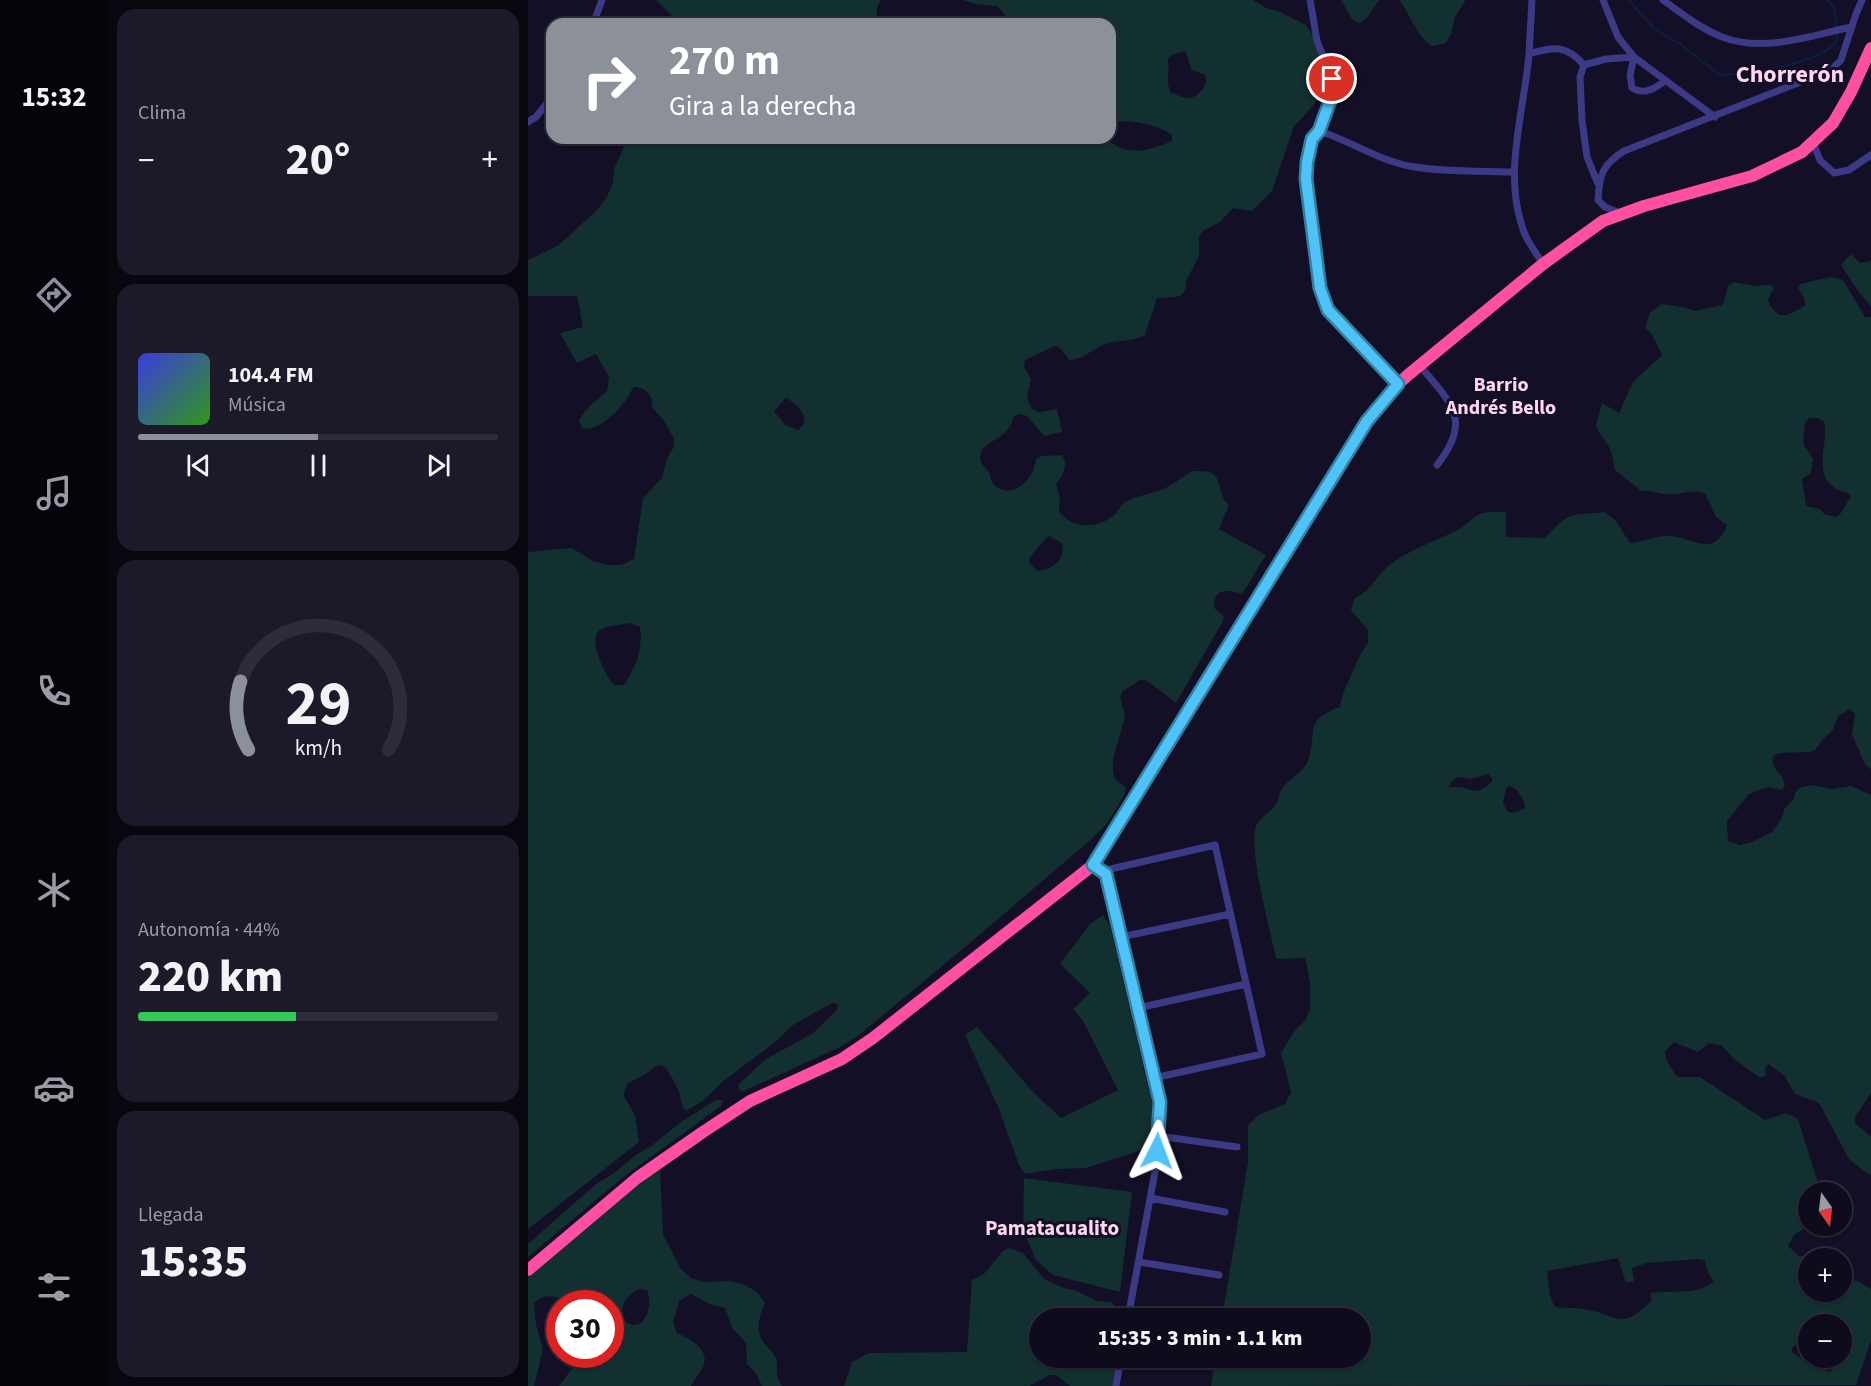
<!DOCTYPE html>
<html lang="es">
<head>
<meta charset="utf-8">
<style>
	body { margin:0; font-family:"Source Sans 3",sans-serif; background:#1c1929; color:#f1f3f6; height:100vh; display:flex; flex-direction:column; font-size:22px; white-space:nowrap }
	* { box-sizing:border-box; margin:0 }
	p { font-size:20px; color:#9b9ba3 }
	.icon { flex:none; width:33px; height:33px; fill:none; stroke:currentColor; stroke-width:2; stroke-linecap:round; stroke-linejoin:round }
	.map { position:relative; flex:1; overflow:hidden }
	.details { display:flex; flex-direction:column; gap:9px; padding:9px; background:#08060f; width:420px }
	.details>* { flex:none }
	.hud { position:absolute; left:18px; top:18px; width:570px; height:126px; border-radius:18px; box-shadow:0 2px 4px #0004,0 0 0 2px #2e2b3b; background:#8c9099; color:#fff; overflow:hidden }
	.needle { width:39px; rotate:166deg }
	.tools { position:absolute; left:1270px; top:1182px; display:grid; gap:12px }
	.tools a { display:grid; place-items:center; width:54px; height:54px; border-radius:50%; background:#0e0b1c; box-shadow:0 2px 4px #0004,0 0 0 2px #2e2b3b; font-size:30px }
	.speed { position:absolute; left:18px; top:1290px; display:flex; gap:12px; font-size:30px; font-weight:700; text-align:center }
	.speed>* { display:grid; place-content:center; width:78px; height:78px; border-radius:50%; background:#0e0b1c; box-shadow:0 2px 4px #0004,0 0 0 2px #2e2b3b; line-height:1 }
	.speed .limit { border:9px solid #d22; background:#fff; color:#111 }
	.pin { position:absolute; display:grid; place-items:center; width:51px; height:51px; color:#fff; margin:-26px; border:3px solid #fff; border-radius:50%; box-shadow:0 2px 6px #0007 }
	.me { position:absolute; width:66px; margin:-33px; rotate:3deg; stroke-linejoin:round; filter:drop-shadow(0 0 4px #0008) }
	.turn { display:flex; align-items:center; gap:21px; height:126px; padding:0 24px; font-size:27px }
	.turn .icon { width:78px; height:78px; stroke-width:2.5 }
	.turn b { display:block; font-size:42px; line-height:51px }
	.big { font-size:45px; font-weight:800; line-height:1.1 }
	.details .tile { flex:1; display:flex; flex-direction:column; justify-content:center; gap:9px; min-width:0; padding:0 21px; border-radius:18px; background:#1c1929 }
	.details .dial { align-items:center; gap:0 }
	.dial svg { height:156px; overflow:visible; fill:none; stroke:#2e2b3b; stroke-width:7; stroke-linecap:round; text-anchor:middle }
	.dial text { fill:#f1f3f6; stroke:none }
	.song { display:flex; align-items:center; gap:18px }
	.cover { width:72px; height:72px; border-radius:9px; background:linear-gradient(135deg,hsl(240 70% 55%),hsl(110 70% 35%)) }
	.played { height:6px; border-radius:3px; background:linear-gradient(90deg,#8c9099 50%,#2e2b3b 50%) }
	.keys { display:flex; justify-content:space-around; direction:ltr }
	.heat { display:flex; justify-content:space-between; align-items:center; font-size:33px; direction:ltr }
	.charge { height:9px; border-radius:4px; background:linear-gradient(90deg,#34c759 44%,#2e2b3b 0) }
	.trip { position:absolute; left:501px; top:1308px; width:342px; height:60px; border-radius:30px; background:#0e0b1c; box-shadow:0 2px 4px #0004,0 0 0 2px #2e2b3b; font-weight:800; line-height:60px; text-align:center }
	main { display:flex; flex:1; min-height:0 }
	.tabs { display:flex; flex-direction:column; width:108px; justify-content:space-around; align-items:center; background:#06040b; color:#9b9ba3 }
	.tabs .icon { width:42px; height:42px }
	.tabs .on { color:#8c9099 }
	.tabs b { font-size:27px; color:#f1f3f6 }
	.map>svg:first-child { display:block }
	.green { fill:#12302f; fill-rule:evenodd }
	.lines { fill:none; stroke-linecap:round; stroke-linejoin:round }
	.stream { stroke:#0a1f44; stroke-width:2 }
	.street { stroke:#3d3a85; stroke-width:7 }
	.highway { stroke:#ff4fa3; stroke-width:12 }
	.route-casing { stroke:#337fa1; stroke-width:15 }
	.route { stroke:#4fc3f7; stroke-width:10 }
	.labels { text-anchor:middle; stroke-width:6; stroke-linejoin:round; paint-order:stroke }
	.neighbourhood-label { font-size:20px; font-weight:bold; fill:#ffd6f0; stroke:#130f26 }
	.quarter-label { font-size:21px; font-weight:bold; fill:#ffd6f0; stroke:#130f26 }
	.district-label { font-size:24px; font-weight:bold; fill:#ffd6f0; stroke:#130f26 }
</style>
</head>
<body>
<main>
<nav class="tabs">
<b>15:32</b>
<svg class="icon on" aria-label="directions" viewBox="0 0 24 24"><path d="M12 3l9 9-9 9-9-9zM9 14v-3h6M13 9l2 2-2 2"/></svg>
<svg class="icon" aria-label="music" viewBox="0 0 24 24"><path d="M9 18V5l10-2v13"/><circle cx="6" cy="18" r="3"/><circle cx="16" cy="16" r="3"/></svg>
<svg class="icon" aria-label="phone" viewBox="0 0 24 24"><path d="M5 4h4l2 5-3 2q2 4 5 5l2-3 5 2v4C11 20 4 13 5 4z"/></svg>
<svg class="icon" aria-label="climate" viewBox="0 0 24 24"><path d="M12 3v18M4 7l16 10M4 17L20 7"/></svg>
<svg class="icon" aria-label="car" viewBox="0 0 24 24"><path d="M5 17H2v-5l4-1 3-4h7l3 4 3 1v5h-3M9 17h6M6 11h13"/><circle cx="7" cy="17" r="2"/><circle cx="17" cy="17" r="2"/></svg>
<svg class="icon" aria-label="filters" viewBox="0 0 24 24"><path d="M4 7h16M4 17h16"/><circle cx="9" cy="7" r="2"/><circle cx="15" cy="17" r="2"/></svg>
</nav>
<section class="details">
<div class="tile"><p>Clima</p>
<div class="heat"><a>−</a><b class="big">20°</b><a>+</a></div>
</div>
<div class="tile">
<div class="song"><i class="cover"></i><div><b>104.4 FM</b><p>Música</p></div></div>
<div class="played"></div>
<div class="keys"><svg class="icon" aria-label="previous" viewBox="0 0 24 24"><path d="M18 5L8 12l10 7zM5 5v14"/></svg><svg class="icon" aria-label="pause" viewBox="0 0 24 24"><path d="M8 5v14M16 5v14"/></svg><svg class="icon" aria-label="next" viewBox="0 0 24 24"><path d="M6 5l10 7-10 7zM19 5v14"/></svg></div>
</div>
<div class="tile dial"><svg viewBox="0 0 100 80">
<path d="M14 69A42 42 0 1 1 86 69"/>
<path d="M14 69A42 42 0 0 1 10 34" stroke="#8c9099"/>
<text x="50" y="56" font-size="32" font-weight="700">29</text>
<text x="50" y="72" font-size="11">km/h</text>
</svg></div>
<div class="tile"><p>Autonomía · 44%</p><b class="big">220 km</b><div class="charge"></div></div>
<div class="tile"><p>Llegada</p><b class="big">15:35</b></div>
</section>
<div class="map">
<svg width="1343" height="1386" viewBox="0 0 1343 1386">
	<rect width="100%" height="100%" fill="#130f26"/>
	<!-- green -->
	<path class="green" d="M128 0H353C347 6 348 17 351 24H152Z
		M435 0H725L738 8 750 11 778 25 789 42 803 58 804 77 785 106 766 126 744 191 724 211 705 208 692 222 675 231 671 236V256L658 281V289L654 295 648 297 629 298 617 335C604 343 588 339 575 345 563 350 554 360 541 360L533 349 527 346 497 360 496 367 503 379 499 398 504 409 510 412 529 409 534 432 516 436 499 416 492 414 486 416C485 420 483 425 480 429 474 438 456 443 453 453 450 463 457 466 461 473 463 478 463 482 467 486 486 501 507 477 508 459L514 456 534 455C541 465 535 476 528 484L532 498 531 511C543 530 572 529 587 514 591 511 592 506 596 503 605 496 631 493 643 485 651 481 658 472 667 471 670 471 678 471 681 472 695 476 689 496 701 505L691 529 738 555 714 594C699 589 685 588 686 608L696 616 694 623 648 703 618 680H612L595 691 592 697 597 717 585 759V772L587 779 597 787V794L579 824 559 843 443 942 330 1036 312 1047 216 1091H212L210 1085 238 1059 284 1034 309 1010 310 1004 304 1003 265 1025 246 1043 194 1082 175 1101 158 1111C152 1105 154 1100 151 1092 147 1083 142 1072 134 1065L128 1066 118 1074 100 1083 97 1089 96 1096 107 1115 111 1142 0 1229V552L44 548 65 561 80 565H93L106 559 115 498 134 478 139 458 146 447V439L137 422 124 407C126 396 117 387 106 387 102 391 102 396 98 400 89 412 69 433 54 428L51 421 54 415 64 404 79 391 81 377 68 354 49 363 32 333 55 327 49 296H0V260L31 245 70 209 79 197 85 182 86 169 100 138H576C601 157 617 152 644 141V135C632 125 595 117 582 124V24H479L478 16 469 6 448 4ZM657 51 664 70 677 75C681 86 670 99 658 98 653 97 648 94 643 93 637 81 642 72 640 59L644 55ZM258 398C270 404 285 420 270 430L257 425 246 411ZM521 536 534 543C538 560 525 569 510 571L502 564 501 560C504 553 516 540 521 536ZM102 623 112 627C115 649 108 667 96 685H86C78 677 61 642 70 632 76 625 94 625 102 623Z
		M813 0H851L838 19 831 23 823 18Z
		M871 0H937V1L926 19 924 32 918 43 904 46C888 36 883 15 871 0Z
		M1323 254 1332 263 1343 261V306L1330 291 1313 265Z
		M1302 277 1315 280 1337 317H1343V769L1338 766 1324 735 1327 714 1322 709 1310 716 1305 730 1295 739 1287 750 1281 752 1252 753 1245 756C1242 769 1255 773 1257 785L1254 790 1240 787 1221 794 1199 821 1200 841 1212 845 1224 842 1244 832 1252 821 1257 808 1266 799 1267 793 1271 788 1284 785 1303 789 1323 786 1343 795V1093L1327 1117V1123L1343 1137V1175L1337 1172 1321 1159 1291 1103 1267 1094 1256 1075 1240 1064 1237 1069 1238 1075 1232 1078 1207 1060 1194 1046 1181 1043 1170 1052 1146 1042 1137 1052 1138 1060 1149 1077H1172L1237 1120 1258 1113 1270 1119 1290 1183 1296 1192H1281V1225L1266 1235 1260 1246 1271 1256 1282 1258 1281 1292H1314V1273L1343 1289V1340L1328 1385 683 1386 687 1358H832V1318H694L720 1162V1125L731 1115 757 1104 763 1092 753 1053 767 1030 777 1021 782 1009V982L777 958 748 959C743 933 718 843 729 824 734 816 743 812 748 804 751 798 751 792 755 787 763 778 775 772 780 761 791 733 773 721 812 707L815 693 832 655 840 643V630L823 610 827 598C843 590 845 581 857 569 878 550 907 542 931 529 938 525 943 519 950 515 958 511 969 512 978 512V537L1017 538C1044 510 1040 516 1077 512L1088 521 1102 543C1115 542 1126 536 1139 536 1164 536 1185 560 1199 525L1188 517 1177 493C1160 489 1151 496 1137 494 1128 493 1122 490 1113 491L1086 469C1085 444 1077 445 1068 426L1074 403 1091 413 1105 382 1134 355 1123 333 1117 328 1122 313 1133 304 1159 308 1166 311 1194 305 1197 299 1200 286 1206 282 1227 286 1241 285 1246 287 1240 299 1242 306 1251 315H1259L1277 306V300L1270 288 1272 284ZM1282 418H1290L1296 422C1301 442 1286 468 1303 485 1310 492 1317 490 1323 496L1313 513 1308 517 1296 514 1292 509 1278 506 1274 479 1283 473 1285 459 1275 443 1277 422ZM960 774 964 778V781C954 791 950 793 937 788 932 786 926 788 921 787L924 781 930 777 943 779ZM981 786C989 787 997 800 997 808L985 813 979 811 975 803 978 788ZM1090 1258 1098 1283 1106 1281 1104 1268 1119 1263 1171 1259 1177 1261 1180 1272 1186 1282C1169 1295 1144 1290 1123 1293V1301C1091 1333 1091 1314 1055 1309 1045 1307 1035 1309 1026 1306L1022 1295 1019 1271ZM1281 1324H1314L1316 1336 1314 1358H1312L1302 1372 1283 1365 1264 1352V1347L1281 1337Z
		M575 915 582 926 625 1107 626 1123 623 1138 614 1150 558 1168 529 1169 497 1174 491 1165 471 1109 437 1035 449 1027 505 1092 533 1118 590 1090 555 1021 545 1009 562 993 532 964 562 924Z
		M188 1100H195L193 1106 98 1175 0 1257V1244L68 1184 85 1174 109 1154 122 1147 153 1122Z
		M132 1169 135 1234 153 1269 163 1278 176 1282 203 1281 217 1285 229 1292 237 1303C232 1314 227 1328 234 1340 239 1348 245 1350 248 1359 251 1372 245 1372 254 1386H234L229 1375 219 1364 218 1343 204 1328 197 1308 182 1304 163 1294 151 1301 145 1322 149 1333C160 1338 181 1348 176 1364 173 1372 167 1379 163 1386H31L46 1366 47 1355 82 1354V1304C73 1303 62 1305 52 1303 37 1301 19 1289 6 1303L8 1324 15 1349 6 1386H0V1277L92 1198ZM112 1289 119 1290C126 1306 116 1336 96 1321 90 1308 99 1293 112 1289Z
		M496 1178 604 1192 592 1292 525 1275 508 1260 495 1230Z
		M481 1248 495 1253 516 1279 536 1288 549 1291 569 1301 583 1302 593 1312 595 1318H512V1358H590L586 1386H542L528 1375H522L501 1386H316L324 1362 341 1353 439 1352 444 1280 456 1274 475 1251Z"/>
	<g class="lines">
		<!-- stream -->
		<path class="stream" d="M1101 0 1125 28 1152 44 1192 75C1224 72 1288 66 1309 41L1307 10 1300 0"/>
		<!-- street -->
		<path class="street" d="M782 0 789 41 804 79 802 101 791 131
			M1075 0 1090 37 1106 57 1187 117
			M1135 0C1153 13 1173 29 1194 37 1236 53 1282 36 1323 27
			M65 24 74 0
			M1001 54 1004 0
			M0 122 8 117 24 97
			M1285 143 1292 160 1306 173 1321 170 1343 155
			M1070 184 1059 157 1054 120 1052 77 1056 65 1078 59 1106 57 1102 75 1104 88C1116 95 1128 89 1137 80
			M1094 214 1077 207 1070 200C1071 175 1075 164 1096 151L1303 70 1313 60 1328 14 1334 0
			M1015 264C1009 254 1000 243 996 232 974 175 996 113 1001 54 1026 47 1038 44 1056 65
			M892 366C923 403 945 420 909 465
			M870 384 800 310 792 288 778 179C779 162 780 144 791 131 823 141 853 162 887 167 916 172 955 171 985 172
			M565 865 578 874 632 1102 628 1166 600 1318
			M574 871 687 845 734 1054 626 1078
			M593 937 702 914
			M610 1008 718 984
			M630 1136 709 1147
			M622 1198 697 1212
			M611 1262 691 1275
			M588 1386 593 1358"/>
		<!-- highway -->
		<path class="highway" d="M0 1270 109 1178 175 1132 222 1101 314 1059 345 1038 565 865 839 421 870 384 880 375 1015 264 1075 221 1116 206 1224 176 1274 152 1305 123 1323 92 1343 48"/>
	</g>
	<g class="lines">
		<defs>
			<path id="route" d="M629 1151 632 1102 578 874 565 865 839 421 870 384 800 310 792 288 778 179 779 162 784 139 791 131 802 101 804 79"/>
		</defs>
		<!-- route casing -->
		<use href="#route" class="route-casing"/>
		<!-- route -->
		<use href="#route" class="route"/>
	</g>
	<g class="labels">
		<!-- neighbourhood labels -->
		<g class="neighbourhood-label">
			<text x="973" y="391">Barrio<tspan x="973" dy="23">Andrés Bello</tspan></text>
		</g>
		<!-- quarter labels -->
		<g class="quarter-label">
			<text x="524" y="1235">Pamatacualito</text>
		</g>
		<!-- district labels -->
		<g class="district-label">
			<text x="1262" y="82">Chorrerón</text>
		</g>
	</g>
</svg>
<div class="tools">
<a><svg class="needle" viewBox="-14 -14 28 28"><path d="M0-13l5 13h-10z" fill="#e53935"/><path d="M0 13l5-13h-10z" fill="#9b9ba3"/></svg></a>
<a>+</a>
<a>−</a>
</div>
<div class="speed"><div class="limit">30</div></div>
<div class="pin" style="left:804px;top:79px;background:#d93025"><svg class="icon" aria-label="arrive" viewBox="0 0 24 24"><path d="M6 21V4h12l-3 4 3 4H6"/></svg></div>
<svg class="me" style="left:629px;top:1151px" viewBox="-20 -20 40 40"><path d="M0-17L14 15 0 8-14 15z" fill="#4fc3f7" stroke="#fff" stroke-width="4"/></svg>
<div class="trip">15:35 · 3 min · 1.1 km</div>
<div class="hud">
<div class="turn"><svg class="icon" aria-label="right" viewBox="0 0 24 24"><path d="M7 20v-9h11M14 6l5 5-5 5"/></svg><div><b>270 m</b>Gira a la derecha</div></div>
</div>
</div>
</main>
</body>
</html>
